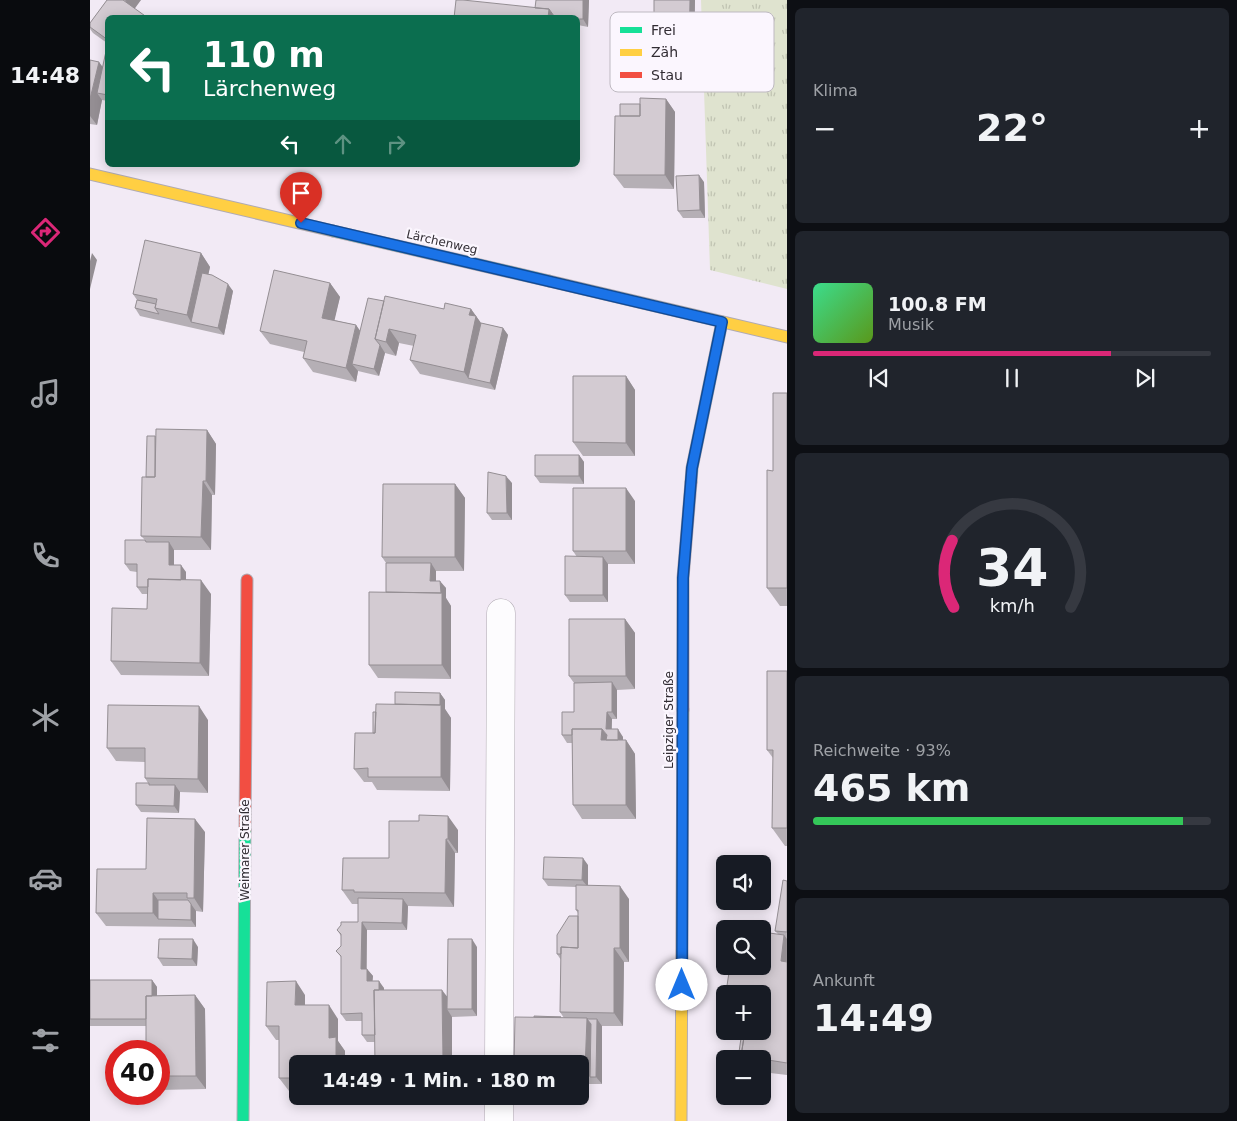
<!DOCTYPE html>
<html lang="de">
<head>
<meta charset="utf-8">
<style>
	body { margin:0; font-family:"DejaVu Sans",sans-serif; background:#20242c; color:#f1f3f6; height:100vh; display:flex; flex-direction:column; font-size:19px; white-space:nowrap }
	* { box-sizing:border-box; margin:0 }
	p { font-size:16px; color:#9ea1a6 }
	.icon { flex:none; width:28px; height:28px; fill:none; stroke:currentColor; stroke-width:2; stroke-linecap:round; stroke-linejoin:round }
	.map { position:relative; flex:1; overflow:hidden }
	.details { display:flex; flex-direction:column; gap:8px; padding:8px; background:#0d0f14; width:450px }
	.details>* { flex:none }
	.banner { position:absolute; left:15px; top:15px; width:475px; height:152px; border-radius:8px; box-shadow:0 2px 12px #0003; background:#0b6e4f; color:#fff; overflow:hidden }
	.controls { position:absolute; left:626px; top:855px; display:grid; gap:10px }
	.controls a { display:grid; place-items:center; width:55px; height:55px; border-radius:8px; background:#171b24; box-shadow:0 2px 12px #0003; font-size:25px }
	.speed { position:absolute; left:15px; top:1040px; display:flex; gap:10px; font-size:25px; font-weight:700; text-align:center }
	.speed>* { display:grid; place-content:center; width:65px; height:65px; border-radius:50%; background:#171b24; box-shadow:0 2px 12px #0003; line-height:1 }
	.speed .limit { border:8px solid #d22; background:#fff; color:#111 }
	.pin { position:absolute; display:grid; place-items:center; width:42px; height:42px; color:#fff; margin:-51px -21px; border-radius:50% 50% 50% 0; rotate:-45deg; box-shadow:0 0 5px #0007 }
	.pin .icon { rotate:45deg }
	.me { position:absolute; width:55px; margin:-28px; rotate:0deg; stroke-linejoin:round; filter:drop-shadow(0 0 4px #0008) }
	.turn { display:flex; align-items:center; gap:18px; height:105px; padding:0 15px; font-size:22px }
	.turn .icon { width:65px; height:65px; stroke-width:2.5 }
	.turn b { display:block; font-size:35px; line-height:42px }
	.lanes { display:flex; align-items:center; height:48px; padding:0 15px; background:#0003; justify-content:center; gap:25px; direction:ltr }
	.lanes .off { opacity:.35 }
	.big { font-size:38px; font-weight:700; line-height:1.1 }
	.details .tile { flex:1; display:flex; flex-direction:column; justify-content:center; gap:8px; min-width:0; padding:0 18px; border-radius:8px; background:#20242c }
	.details .dial { align-items:center; gap:0 }
	.dial svg { height:130px; overflow:visible; fill:none; stroke:#363941; stroke-width:7; stroke-linecap:round; text-anchor:middle }
	.dial text { fill:#f1f3f6; stroke:none }
	.song { display:flex; align-items:center; gap:15px }
	.cover { width:60px; height:60px; border-radius:8px; background:linear-gradient(135deg,hsl(150 70% 55%),hsl(90 70% 35%)) }
	.played { height:5px; border-radius:2px; background:linear-gradient(90deg,#db2777 75%,#363941 75%) }
	.keys { display:flex; justify-content:space-around; direction:ltr }
	.heat { display:flex; justify-content:space-between; align-items:center; font-size:28px; direction:ltr }
	.charge { height:8px; border-radius:4px; background:linear-gradient(90deg,#34c759 93%,#363941 0) }
	.trip { position:absolute; left:199px; top:1055px; width:300px; height:50px; border-radius:8px; background:#171b24; box-shadow:0 2px 12px #0003; font-weight:700; line-height:50px; text-align:center }
	main { display:flex; flex:1; min-height:0 }
	.tab-bar { display:flex; flex-direction:column; width:90px; justify-content:space-around; align-items:center; background:#090b0e; color:#9ea1a6 }
	.tab-bar .icon { width:35px; height:35px }
	.tab-bar .active { color:#db2777 }
	.tab-bar b { font-size:22px; color:#f1f3f6 }
	.map>svg:first-child { display:block }
	.grass { fill:url(#grass-tufts) }
	.lines { fill:none; stroke-linecap:round; stroke-linejoin:round }
	.street-casing { stroke:#b0aab2; stroke-width:29 }
	.fast-casing { stroke:#b0aab2; stroke-width:13 }
	.slow-casing { stroke:#b0aab2; stroke-width:13 }
	.jam-casing { stroke:#b0aab2; stroke-width:13 }
	.street { stroke:#fdfcfe; stroke-width:28 }
	.fast { stroke:#16e098; stroke-width:11 }
	.slow { stroke:#ffcf43; stroke-width:11 }
	.jam { stroke:#f24e42; stroke-width:11 }
	.wall { fill:#b5afb5 }
	.shaded-wall { fill:#948e93 }
	.building { fill:#d3cbd2; stroke:#948e93 }
	.route-casing { stroke:#114b97; stroke-width:12 }
	.route { stroke:#1a73e8; stroke-width:9 }
	.labels { text-anchor:middle; stroke-width:4.5; stroke-linejoin:round; paint-order:stroke }
	.street-label { font-size:12px; fill:#312c33; stroke:#fbf6fe }
	.key { fill:#fbf6fe; stroke:#beb9c1; stroke-width:1 }
	.key-label { font-size:14px; fill:#312c33 }
</style>
</head>
<body>
<main>
<nav class="tab-bar">
<b>14:48</b>
<svg class="icon active" aria-label="directions" viewBox="0 0 24 24"><path d="M12 3l9 9-9 9-9-9zM9 14v-3h6M13 9l2 2-2 2"/></svg>
<svg class="icon" aria-label="music" viewBox="0 0 24 24"><path d="M9 18V5l10-2v13"/><circle cx="6" cy="18" r="3"/><circle cx="16" cy="16" r="3"/></svg>
<svg class="icon" aria-label="phone" viewBox="0 0 24 24"><path d="M5 4h4l2 5-3 2q2 4 5 5l2-3 5 2v4C11 20 4 13 5 4z"/></svg>
<svg class="icon" aria-label="climate" viewBox="0 0 24 24"><path d="M12 3v18M4 7l16 10M4 17L20 7"/></svg>
<svg class="icon" aria-label="car" viewBox="0 0 24 24"><path d="M5 17H2v-5l4-1 3-4h7l3 4 3 1v5h-3M9 17h6M6 11h13"/><circle cx="7" cy="17" r="2"/><circle cx="17" cy="17" r="2"/></svg>
<svg class="icon" aria-label="filters" viewBox="0 0 24 24"><path d="M4 7h16M4 17h16"/><circle cx="9" cy="7" r="2"/><circle cx="15" cy="17" r="2"/></svg>
</nav>
<div class="map">
<svg width="697" height="1121" viewBox="0 0 697 1121">
	<defs>
		<pattern id="grass-tufts" width="24" height="20" patternUnits="userSpaceOnUse" patternTransform="scale(1.25)"><rect width="24" height="20" fill="#dfe3cf"/><path d="M3 7l-1-3M5 7V3M7 7l1-3M15 17l-1-3M17 17v-4M19 17l1-3" fill="none" stroke="#c0c3b2"/></pattern>
	</defs>
	<rect width="100%" height="100%" fill="#f2eaf5"/>
	<!-- grass -->
	<path class="grass" d="M611 0H697V289L620 270Z"/>
	<g class="lines">
		<defs>
			<path id="street" d="M409 1064 411 613
				M409 1121V1096"/>
			<path id="fast" d="M243 231 459 281
				M601 482 602 468 632 322
				M153 1121 155 830"/>
			<path id="slow" d="M0 174 243 231
				M459 281 697 337
				M591 1121 593 710"/>
			<path id="jam" d="M593 710V578L601 482
				M155 830 157 580"/>
		</defs>
		<!-- street casing -->
		<use href="#street" class="street-casing"/>
		<!-- fast casing -->
		<use href="#fast" class="fast-casing"/>
		<!-- slow casing -->
		<use href="#slow" class="slow-casing"/>
		<!-- jam casing -->
		<use href="#jam" class="jam-casing"/>
		<!-- street -->
		<use href="#street" class="street"/>
		<!-- fast -->
		<use href="#fast" class="fast"/>
		<!-- slow -->
		<use href="#slow" class="slow"/>
		<!-- jam -->
		<use href="#jam" class="jam"/>
	</g>
	<!-- wall -->
	<path class="wall" d="M17 0H51L18 18V101L12 100 7 125 0 124V60L13 67 17 43 3 33 0 29V23Z
		M499 0 498 27 488 25V18H364L445 8Z
		M564 0H605L604 56H583L578 48 579 37H569L564 30Z
		M576 99 585 112 584 189 534 188 524 175 530 116 550 104Z
		M614 182 615 218H593L588 211Z
		M111 253 120 267 118 274 143 291 134 335 50 316 45 308 47 300 43 294Z
		M240 283 250 297 244 320 266 325 270 331 294 301 354 309H381L391 323 413 328 418 335 405 390 330 374 320 360 324 346 309 343 306 356 295 353 289 376 268 371 266 382 223 372 213 358 214 352 180 344 170 331Z
		M536 376 545 390V456H493L483 442Z
		M697 393V606H690L677 588 683 471Z
		M117 430 126 444 125 495H122L121 550H84V565L96 572V580L121 594 119 676 31 675 21 661 57 609 58 594H52L47 587V572L40 571 35 564 55 540 51 536 56 477 65 436Z
		M489 455 494 462V484L450 483 445 476Z
		M422 483V520H402L397 513Z
		M365 484 375 498 374 571H346V581L356 588V598L361 606V679L288 678 279 665 296 592V563L292 557Z
		M545 501V564H518V602H480L475 595 487 557 483 551Z
		M535 619 545 633V689L527 690V719H522V729L533 737V740H536L545 754 546 819H492L483 805 482 743H477L472 735 484 712V683L479 676Z
		M697 671V846H695L682 828 683 758 677 750Z
		M350 693 355 700V709L361 718 360 791 287 790 282 782H274L264 769 283 733 286 712 305 704Z
		M118 720V793L90 792 89 813 51 812 46 805 58 783 55 778V762L26 761 17 748Z
		M368 830V853H365L364 907 318 906 317 930H277V969L283 976 282 981 294 988V990L357 996 387 947V1016L362 1017 285 1042H277L272 1035V1021H256L251 1014V957L246 951 251 946V936L247 930 268 922V904H262L252 890 299 858Z
		M115 832 113 912 106 911V927L16 926 6 913 56 869Z
		M498 865V885L539 899V962H534L533 1026H512V1084H494L495 1093 489 1098H469L467 1096H490V1064L474 1018 470 1012 471 960 467 954 488 916V913L486 910V887L458 886 453 879Z
		M697 881V1075L672 1072V1059H648L672 994H638L636 992 688 934 685 931Z
		M108 947 107 966H73L68 958Z
		M0 980H62L67 987V996L105 995 115 1009 116 1089 69 1090V1051L56 1026H0Z
		M215 995V1005L248 1019V1041L255 1051 208 1064V1091H199L189 1078V1040H186L176 1026Z"/>
	<!-- shaded-wall -->
	<path class="shaded-wall" d="M35 0H51L43 11Z
		M493 0H499L498 27 493 19Z
		M600 0H605L604 56 599 49Z
		M459 9 465 18H458Z
		M9 62 18 74 7 93 12 100 7 125 0 116V99Z
		M576 99 585 112 584 189 575 175Z
		M609 175 614 182 615 218 610 210Z
		M2 253 7 260 0 289V261Z
		M111 253 120 267 108 323 101 322 97 315Z
		M240 283 250 297 242 331 232 318Z
		M138 284 143 291 134 335 128 328Z
		M381 309 396 330 378 378 383 385 374 372 379 315Z
		M304 310 300 330 309 343 306 356 296 342Z
		M266 325 275 338 262 364 268 371 266 382 256 368Z
		M413 328 418 335 405 390 400 383Z
		M290 345 295 353 289 376 284 369Z
		M536 376 545 390V456L536 443Z
		M117 430 126 444 125 495 116 481Z
		M489 455 494 462V484L489 476Z
		M416 476 422 483V520L417 513Z
		M113 481 122 495 121 550 111 537Z
		M365 484 375 498 374 571 365 557Z
		M536 488 545 501V564L536 551Z
		M79 542 84 550V572L79 565Z
		M513 557 518 564V602L513 595Z
		M341 563 346 571V588L340 581Z
		M91 565 96 572V593L91 586Z
		M111 580 121 594 119 676 110 663Z
		M350 581 356 588V598L361 606V679L352 665Z
		M535 619 545 633V689L536 676Z
		M522 682 527 690V719L522 712Z
		M350 693 355 700V709L361 718 360 791 351 777Z
		M109 706 118 720V793L108 779Z
		M517 712 522 719 521 737 516 729Z
		M512 729 522 742 511 740Z
		M528 729 533 737V753L528 746Z
		M536 740 545 754 546 819 536 805Z
		M85 785 90 792 89 813 84 806Z
		M358 816 368 830V853L358 839Z
		M105 819 115 832 113 912 104 898Z
		M356 839 365 853 364 907 355 893Z
		M493 858 498 865V887L492 880Z
		M530 886 539 899V962L530 948Z
		M63 893 73 907 68 919 63 913Z
		M313 899 318 906 317 930 312 923Z
		M101 904 106 911V927L101 920Z
		M272 922 277 930 276 976 271 969Z
		M694 935 697 939V970L691 961Z
		M103 939 108 947 107 966 102 959Z
		M382 939 387 947V1016L382 1009Z
		M524 948 534 962 533 1026 524 1013Z
		M277 969 283 976 282 988 277 981Z
		M62 980 67 987V1009L62 1002Z
		M206 981 215 995V1019L205 1005Z
		M289 981 294 988V1042L289 1035Z
		M352 990 362 1003 357 1009 362 1017V1064H353Z
		M105 995 115 1009 116 1089 106 1076Z
		M239 1005 248 1019V1041L255 1051V1064H246L239 1038Z
		M497 1018 506 1031 500 1077 495 1070Z
		M507 1019 512 1026V1084L506 1077Z
		M490 1078 494 1084 495 1093 490 1086Z"/>
	<!-- building -->
	<path class="building" d="M17 0H33L58 18H18V40L0 27V23Z
		M366 0H373L459 9 458 18H364Z
		M446 0H493V19H488V18H478L464 16 459 9 445 8Z
		M564 0H600L599 49 578 48 579 30H564Z
		M18 42V95L7 93Z
		M0 60 9 62 0 99Z
		M550 98 576 99 575 175H524L525 116H550Z
		M530 104H550V116H530Z
		M609 175 610 210 588 211 586 176Z
		M55 240 111 253 97 315 65 308 67 299 43 294Z
		M184 270 240 283 232 318 266 325 256 368 213 358 217 341 170 331Z
		M112 273 122 275 138 284 128 328 101 322Z
		M295 296 354 309 355 303 381 309 379 315 386 316 374 372 320 360 326 335 299 329 296 342 285 339Z
		M278 298 294 301 285 339 290 345 284 369 262 364Z
		M47 300 66 304 65 308 69 314 45 308Z
		M391 323 413 328 400 383 378 378Z
		M483 376H536V443L483 442Z
		M683 393H697V588H677V470L683 471Z
		M66 429 117 430 116 481H113L111 537 51 536 52 477H65Z
		M57 436H65V477H56Z
		M445 455H489V476H445Z
		M398 472 416 476 417 513H397Z
		M293 484H365V557H292Z
		M483 488H536V551H483Z
		M35 540H55L56 542H79V565H91V580L58 579V587H47V564H35Z
		M475 556 513 557V595H475Z
		M296 563H341L340 581H350L351 593 296 592Z
		M58 579 111 580 110 663 21 661 22 608 57 609Z
		M279 592 352 593V665H279Z
		M479 619H535L536 676H479Z
		M677 671H697V828H682L683 750H677Z
		M522 682V712H517L516 729H528V740H516L517 735 512 729H482V735H472V712H484V683Z
		M305 692 350 693V705L305 704Z
		M286 704 351 705V777H278V768L264 769 265 733H285Z
		M18 705 109 706 108 779 55 778V748H17Z
		M283 712H286L285 733H283Z
		M482 729H512L511 740H536V805H483Z
		M46 783H59V785H85L84 806 46 805Z
		M329 815 358 816V839H356L355 893 264 892V890H252L253 858H299V821H329Z
		M57 818 105 819 104 898H97V893H63V913H6L7 869H56Z
		M454 857 493 858 492 880 453 879Z
		M693 880 697 881V932L685 931Z
		M486 885 530 886V948H524V1013L470 1012 471 947 488 948V910H486Z
		M268 898 313 899 312 923 272 922 271 969H277V981H289V990H284L285 1035H272V1013L251 1014V956L246 951 251 946V934L247 930 251 925V922H268Z
		M68 900H98L101 904V920L68 919Z
		M479 916H488V948L471 947V954H467V935Z
		M672 932 694 935 691 961 697 962V1063L672 1059 651 1056 655 1031H672V994H652L636 992 640 966H672Z
		M69 939H103L102 959 68 958Z
		M358 939H382V1009H357Z
		M0 980H62V996H56V1019H0Z
		M206 981 205 1005H239V1038L246 1037V1064H208V1078H189V1026H176L177 982Z
		M284 990H352L353 1064H285Z
		M105 995 106 1076H69V1051H56V996Z
		M444 1016 471 1017H444Z
		M425 1017 497 1018 495 1070H490V1064H424Z
		M497 1019H507L506 1077H500L501 1024Z
		M652 1031H655L651 1056 653 1059H648Z"/>
	<g class="lines">
		<defs>
			<path id="route" d="M211 223 632 322 602 468 593 578 592 985"/>
		</defs>
		<!-- route casing -->
		<use href="#route" class="route-casing"/>
		<!-- route -->
		<use href="#route" class="route"/>
	</g>
	<g class="labels">
		<!-- street labels -->
		<g class="street-label">
			<text transform="translate(352 242) rotate(13)" y="4">Lärchenweg</text>
			<text transform="translate(579 720) rotate(-90)" y="4">Leipziger Straße</text>
			<text transform="translate(155 850) rotate(-90)" y="4">Weimarer Straße</text>
		</g>
	</g>
	<!-- legend -->
	<rect x="520" y="12" width="164" height="80" rx="8" class="key"/>
	<rect x="530" y="27" width="22" height="6" fill="#16e098"/>
	<rect x="530" y="49" width="22" height="7" fill="#ffcf43"/>
	<rect x="530" y="72" width="22" height="6" fill="#f24e42"/>
	<g class="key-label">
		<text x="561" y="35">Frei</text>
		<text x="561" y="57">Zäh</text>
		<text x="561" y="80">Stau</text>
	</g>
</svg>
<div class="controls">
<a><svg class="icon" aria-label="sound" viewBox="0 0 24 24"><path d="M4 9h4l5-4v14l-5-4H4zM17 9q2 3 0 6"/></svg></a>
<a><svg class="icon" aria-label="search" viewBox="0 0 24 24"><circle cx="10" cy="10" r="6"/><path d="M15 15l6 6"/></svg></a>
<a>+</a>
<a>−</a>
</div>
<div class="speed"><div class="limit">40</div></div>
<div class="pin" style="left:211px;top:223px;background:#d93025"><svg class="icon" aria-label="arrive" viewBox="0 0 24 24"><path d="M6 21V4h12l-3 4 3 4H6"/></svg></div>
<svg class="me" style="left:592px;top:985px" viewBox="-20 -20 40 40"><circle r="19" fill="#fff"/><path d="M0-13L10 11 0 6-10 11z" fill="#1a73e8"/></svg>
<div class="trip">14:49 · 1 Min. · 180 m</div>
<div class="banner">
<div class="turn"><svg class="icon" aria-label="left" viewBox="0 0 24 24"><path d="M17 20v-9H6M10 6l-5 5 5 5"/></svg><div><b>110 m</b>Lärchenweg</div></div>
<div class="lanes"><svg class="icon" aria-label="left" viewBox="0 0 24 24"><path d="M17 20v-9H6M10 6l-5 5 5 5"/></svg><svg class="icon off" aria-label="ahead" viewBox="0 0 24 24"><path d="M12 20V5M6 11l6-6 6 6"/></svg><svg class="icon off" aria-label="right" viewBox="0 0 24 24"><path d="M7 20v-9h11M14 6l5 5-5 5"/></svg></div>
</div>
</div>
<section class="details">
<div class="tile"><p>Klima</p>
<div class="heat"><a>−</a><b class="big">22°</b><a>+</a></div>
</div>
<div class="tile">
<div class="song"><i class="cover"></i><div><b>100.8 FM</b><p>Musik</p></div></div>
<div class="played"></div>
<div class="keys"><svg class="icon" aria-label="previous" viewBox="0 0 24 24"><path d="M18 5L8 12l10 7zM5 5v14"/></svg><svg class="icon" aria-label="pause" viewBox="0 0 24 24"><path d="M8 5v14M16 5v14"/></svg><svg class="icon" aria-label="next" viewBox="0 0 24 24"><path d="M6 5l10 7-10 7zM19 5v14"/></svg></div>
</div>
<div class="tile dial"><svg viewBox="0 0 100 80">
<path d="M14 69A42 42 0 1 1 86 69"/>
<path d="M14 69A42 42 0 0 1 13 28" stroke="#db2777"/>
<text x="50" y="56" font-size="32" font-weight="700">34</text>
<text x="50" y="72" font-size="11">km/h</text>
</svg></div>
<div class="tile"><p>Reichweite · 93%</p><b class="big">465 km</b><div class="charge"></div></div>
<div class="tile"><p>Ankunft</p><b class="big">14:49</b></div>
</section>
</main>
</body>
</html>
